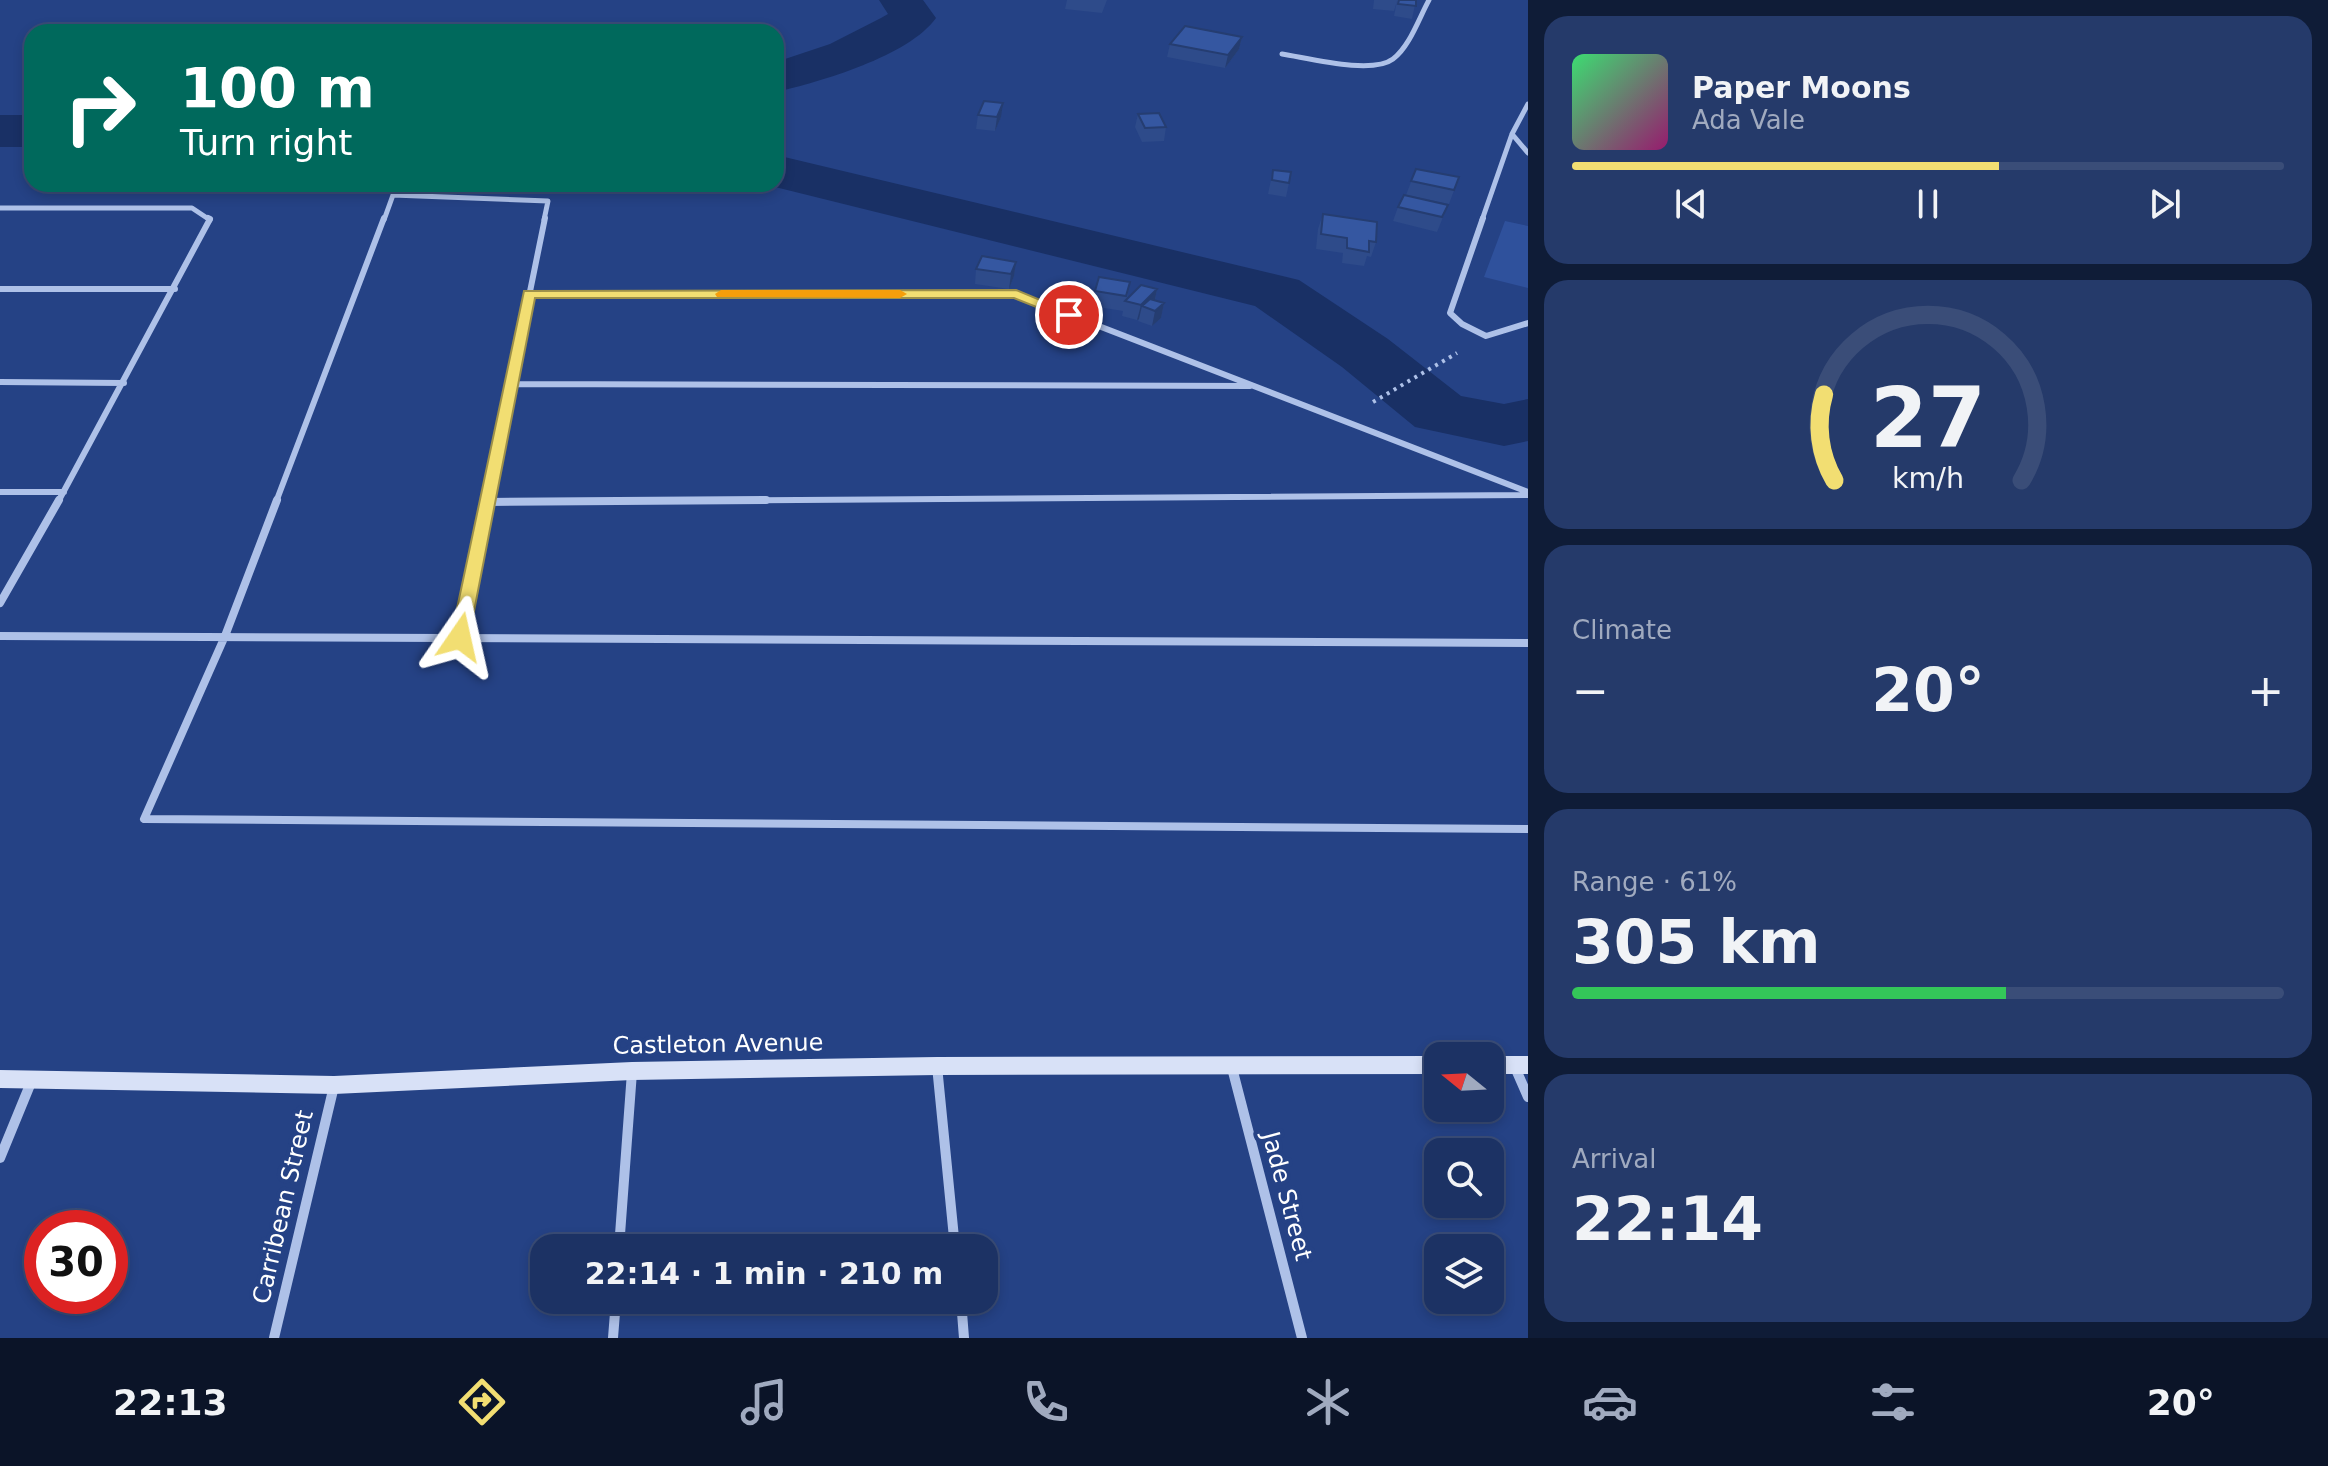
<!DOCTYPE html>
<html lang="en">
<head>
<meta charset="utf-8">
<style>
	body { margin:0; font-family:"DejaVu Sans",sans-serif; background:#253a6a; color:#f1f3f6; height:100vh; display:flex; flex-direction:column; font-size:30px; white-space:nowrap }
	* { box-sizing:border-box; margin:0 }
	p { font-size:26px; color:#a0aabf }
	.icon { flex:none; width:44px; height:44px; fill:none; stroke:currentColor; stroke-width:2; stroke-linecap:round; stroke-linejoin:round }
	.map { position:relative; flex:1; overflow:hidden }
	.panel { display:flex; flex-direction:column; gap:16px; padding:16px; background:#0f1c37; width:800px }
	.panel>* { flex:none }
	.top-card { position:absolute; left:24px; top:24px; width:760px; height:168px; border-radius:24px; box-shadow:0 4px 12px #0003,0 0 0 2px #3a4d78; background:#00695c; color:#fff; overflow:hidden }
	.needle { width:52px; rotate:288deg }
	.buttons { position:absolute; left:1424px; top:1042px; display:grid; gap:16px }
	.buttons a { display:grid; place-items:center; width:80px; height:80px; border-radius:16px; background:#1c3264; box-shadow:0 4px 12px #0003,0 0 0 2px #3a4d78; font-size:40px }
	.speed { position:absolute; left:24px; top:1210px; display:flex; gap:16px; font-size:40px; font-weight:700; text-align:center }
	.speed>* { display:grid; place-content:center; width:104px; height:104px; border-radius:50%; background:#1c3264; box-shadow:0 4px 12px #0003,0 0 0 2px #3a4d78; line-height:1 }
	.speed .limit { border:12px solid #d22; background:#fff; color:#111 }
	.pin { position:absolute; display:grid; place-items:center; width:68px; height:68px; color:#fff; margin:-34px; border:4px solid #fff; border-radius:50%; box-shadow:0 2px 8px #0007 }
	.me { position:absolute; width:88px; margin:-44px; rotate:11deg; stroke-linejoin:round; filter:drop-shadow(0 0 6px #0008) }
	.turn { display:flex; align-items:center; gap:28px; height:168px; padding:0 24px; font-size:36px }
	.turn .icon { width:104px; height:104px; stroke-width:2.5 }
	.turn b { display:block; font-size:56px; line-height:68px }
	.big { font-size:60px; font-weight:800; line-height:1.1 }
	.panel .card { flex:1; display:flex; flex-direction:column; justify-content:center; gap:12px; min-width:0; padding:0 28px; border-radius:24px; background:#253a6a }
	.panel .dial { align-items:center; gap:0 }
	.dial svg { height:208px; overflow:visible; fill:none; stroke:#3a4d78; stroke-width:7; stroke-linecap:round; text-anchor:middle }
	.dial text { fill:#f1f3f6; stroke:none }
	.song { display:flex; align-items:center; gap:24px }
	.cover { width:96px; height:96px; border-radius:12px; background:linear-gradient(135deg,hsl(140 70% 55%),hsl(320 70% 35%)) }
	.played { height:8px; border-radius:4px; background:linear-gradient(90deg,#f2de72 60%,#3a4d78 60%) }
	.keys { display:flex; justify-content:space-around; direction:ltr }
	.heat { display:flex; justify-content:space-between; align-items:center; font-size:44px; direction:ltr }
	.charge { height:12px; border-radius:6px; background:linear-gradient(90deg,#34c759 61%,#3a4d78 0) }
	.trip { position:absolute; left:530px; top:1234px; width:468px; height:80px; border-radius:24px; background:#1c3264; box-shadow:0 4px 12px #0003,0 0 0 2px #3a4d78; font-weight:800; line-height:80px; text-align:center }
	.menu { display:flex; height:128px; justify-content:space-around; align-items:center; background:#0b1428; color:#a0aabf }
	.menu .icon { width:56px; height:56px }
	.menu .current { color:#f2de72 }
	.menu b { font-size:36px; color:#f1f3f6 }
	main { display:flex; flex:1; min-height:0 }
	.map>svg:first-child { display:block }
	.green { fill:#2f519c }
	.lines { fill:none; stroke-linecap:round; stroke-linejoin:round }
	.river { fill:#193065; fill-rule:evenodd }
	.path { stroke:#aec1e8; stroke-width:4; stroke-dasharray:3 5; stroke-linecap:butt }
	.street-far3 { stroke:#aec1e8; stroke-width:5 }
	.street-far2 { stroke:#aec1e8; stroke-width:6 }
	.street-far1 { stroke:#aec1e8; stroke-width:8 }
	.street { stroke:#aec1e8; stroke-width:10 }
	.secondary { fill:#d8e1f7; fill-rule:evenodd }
	.wall { fill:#2e4b8a }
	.shaded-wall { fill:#253d71 }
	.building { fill:#3557a1; stroke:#253d71; stroke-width:2 }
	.route { fill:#f2de72; stroke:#9d904a; stroke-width:2 }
	.slow { fill:#f59e0b }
	.labels { text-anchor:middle; stroke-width:8; stroke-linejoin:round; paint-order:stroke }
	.near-street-label { font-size:24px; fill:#fff; stroke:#254285 }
</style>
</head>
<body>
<main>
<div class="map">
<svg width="1528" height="1338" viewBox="0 0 1528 1338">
	<rect width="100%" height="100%" fill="#254285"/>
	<!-- green -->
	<path class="green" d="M1505 221 1528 226V288L1484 277Z"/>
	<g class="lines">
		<!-- river -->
		<path class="river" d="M879 0H923L936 18C909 56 820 82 776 92V62L830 44 881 18 888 14Z
			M0 115H32V147H0Z
			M776 155 1299 280 1388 339 1461 396 1504 404 1528 399V441L1504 446 1415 427 1342 367 1255 306 763 184H776Z"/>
		<!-- path -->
		<path class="path" d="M1373 402 1457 353"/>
		<!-- street-far3 -->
		<path class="street-far3" d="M1282 54C1308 58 1372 75 1393 59 1410 46 1419 18 1429 0
			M1512 134 1528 153
			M0 208H192L210 220
			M384 220 393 195 548 201 544 220
			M1482 220 1512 134 1528 104"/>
		<!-- street-far2 -->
		<path class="street-far2" d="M1483 218 1450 313 1462 324 1486 336 1528 323
			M0 289H175
			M529 294H1016L1528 492
			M0 382 124 383
			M511 384 1250 386
			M0 492H64
			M58 502 210 219 208 218
			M276 502 384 218
			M487 502 1528 495
			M487 502 545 218"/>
		<!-- street-far1 -->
		<path class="street-far1" d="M277 500 225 636 144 819 1528 829
			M487 502 766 500
			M0 603 59 500
			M0 636 1528 643
			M460 637 488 500"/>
		<!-- street -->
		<path class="street" d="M1231 1064 1302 1338
			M1514 1065 1528 1097
			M937 1066 955 1248
			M0 1158 32 1080
			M619 1248 632 1072
			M961 1300 964 1338
			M274 1338 334 1086
			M613 1338 616 1300"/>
		<!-- secondary -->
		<path class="secondary" d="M1439 1056 1438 1074 937 1075 632 1080 334 1094 0 1088V1070L334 1076 632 1062 937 1057Z
			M1489 1056H1528V1074H1490Z"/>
	</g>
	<!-- wall -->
	<path class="wall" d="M1067 0H1107L1102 13 1065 9Z
		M1374 0H1416L1412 19 1394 16 1397 1 1394 11 1373 9Z
		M1242 37 1239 49 1225 68 1167 57 1170 44Z
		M1138 114 1166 127 1164 141 1142 142 1135 127Z
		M978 115 1001 117 995 131 976 129Z
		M1416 169 1459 177 1449 204 1407 195 1448 205 1437 232 1393 221 1398 207 1406 195Z
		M1273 170 1289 183 1286 197 1268 194Z
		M1323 214 1376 242 1371 257 1367 256 1364 266 1342 263 1343 253 1316 249 1318 229Z
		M1016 262 1014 276 1009 289 975 284 976 269Z
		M1130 282 1127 299 1157 289 1155 300 1164 303 1161 318 1152 326 1138 321 1139 319 1137 320 1122 316 1123 311 1092 306 1095 291Z"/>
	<!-- shaded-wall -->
	<path class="shaded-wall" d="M1242 37 1239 49 1225 68 1228 55Z
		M1003 103 1001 117 995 131 997 117Z
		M1016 262 1014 276 1009 289 1011 274Z
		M1157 289 1154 304 1142 306 1139 319 1137 320 1141 305Z
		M1164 303 1161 318 1152 326 1155 311Z"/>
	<!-- building -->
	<path class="building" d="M1399 0H1416V6L1398 4Z
		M1185 26 1242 37 1228 55 1170 44Z
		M984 101 1003 103 997 117 978 115Z
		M1159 113 1166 127 1145 128 1138 114Z
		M1416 169 1459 177 1454 190 1411 181Z
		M1273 170 1291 172 1289 183 1272 180Z
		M1404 195 1448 205 1442 217 1398 207Z
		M1323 214 1377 222 1376 242 1369 241V252L1347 248V238L1321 234Z
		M982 256 1016 262 1011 274 976 269Z
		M1099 277 1130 282 1126 296 1095 291Z
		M1141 285 1157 289 1141 305 1125 301Z
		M1150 299 1164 303 1155 311 1142 306Z"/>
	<!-- route -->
	<path class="route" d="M1016 290 1076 315 1064 318 1014 298H535L469 637 466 642H454L451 637 524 291Z"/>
	<!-- slow -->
	<path class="slow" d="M721 290H900L907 294 900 298 717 297 715 294Z"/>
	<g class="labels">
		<!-- near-street labels -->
		<g class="near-street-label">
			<text transform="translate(718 1044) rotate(-1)" y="8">Castleton Avenue</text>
			<text transform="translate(1287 1196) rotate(75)" y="8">Jade Street</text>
			<text transform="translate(283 1207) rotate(-77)" y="8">Carribean Street</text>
		</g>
	</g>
</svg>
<div class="buttons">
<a><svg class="needle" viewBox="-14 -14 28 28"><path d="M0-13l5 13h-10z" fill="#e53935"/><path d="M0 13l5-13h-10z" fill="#a0aabf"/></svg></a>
<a><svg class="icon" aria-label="search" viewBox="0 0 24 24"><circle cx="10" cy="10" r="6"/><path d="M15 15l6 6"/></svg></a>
<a><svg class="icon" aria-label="layers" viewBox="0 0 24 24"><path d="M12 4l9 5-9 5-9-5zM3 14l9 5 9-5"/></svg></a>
</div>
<div class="speed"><div class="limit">30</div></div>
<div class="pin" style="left:1069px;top:315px;background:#d93025"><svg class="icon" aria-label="arrive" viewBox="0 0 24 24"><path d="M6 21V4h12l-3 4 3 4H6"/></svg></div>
<svg class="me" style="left:460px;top:637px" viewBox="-20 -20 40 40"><path d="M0-17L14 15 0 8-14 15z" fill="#f2de72" stroke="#fff" stroke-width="4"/></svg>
<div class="trip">22:14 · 1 min · 210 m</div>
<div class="top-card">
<div class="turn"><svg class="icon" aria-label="right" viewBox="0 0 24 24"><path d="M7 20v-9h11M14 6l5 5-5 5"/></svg><div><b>100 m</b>Turn right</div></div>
</div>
</div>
<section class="panel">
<div class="card">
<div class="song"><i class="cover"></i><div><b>Paper Moons</b><p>Ada Vale</p></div></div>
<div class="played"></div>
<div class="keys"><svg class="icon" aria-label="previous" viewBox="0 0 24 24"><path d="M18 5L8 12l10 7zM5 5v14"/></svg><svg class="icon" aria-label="pause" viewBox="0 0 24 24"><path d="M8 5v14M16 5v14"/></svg><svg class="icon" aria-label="next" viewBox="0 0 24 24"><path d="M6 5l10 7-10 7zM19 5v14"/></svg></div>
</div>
<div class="card dial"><svg viewBox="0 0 100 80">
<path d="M14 69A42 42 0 1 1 86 69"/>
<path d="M14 69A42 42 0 0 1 10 36" stroke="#f2de72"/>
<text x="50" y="56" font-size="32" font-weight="700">27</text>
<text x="50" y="72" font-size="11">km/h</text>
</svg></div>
<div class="card"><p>Climate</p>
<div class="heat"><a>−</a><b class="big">20°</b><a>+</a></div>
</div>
<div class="card"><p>Range · 61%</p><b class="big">305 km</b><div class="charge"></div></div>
<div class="card"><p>Arrival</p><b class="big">22:14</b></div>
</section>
</main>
<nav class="menu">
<b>22:13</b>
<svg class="icon current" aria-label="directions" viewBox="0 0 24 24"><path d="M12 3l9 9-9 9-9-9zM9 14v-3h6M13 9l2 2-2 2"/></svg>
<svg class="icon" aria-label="music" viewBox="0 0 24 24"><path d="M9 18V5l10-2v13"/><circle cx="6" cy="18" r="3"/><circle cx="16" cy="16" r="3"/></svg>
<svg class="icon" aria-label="phone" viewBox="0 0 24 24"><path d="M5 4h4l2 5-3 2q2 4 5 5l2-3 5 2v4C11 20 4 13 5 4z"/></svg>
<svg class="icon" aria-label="climate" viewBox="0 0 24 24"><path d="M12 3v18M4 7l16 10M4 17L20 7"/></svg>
<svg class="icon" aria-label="car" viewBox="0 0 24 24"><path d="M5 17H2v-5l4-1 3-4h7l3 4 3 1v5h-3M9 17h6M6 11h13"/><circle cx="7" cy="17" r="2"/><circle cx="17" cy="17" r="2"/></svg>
<svg class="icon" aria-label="filters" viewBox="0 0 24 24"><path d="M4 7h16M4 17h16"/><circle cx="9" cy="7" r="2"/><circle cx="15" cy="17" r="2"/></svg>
<b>20°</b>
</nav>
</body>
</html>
